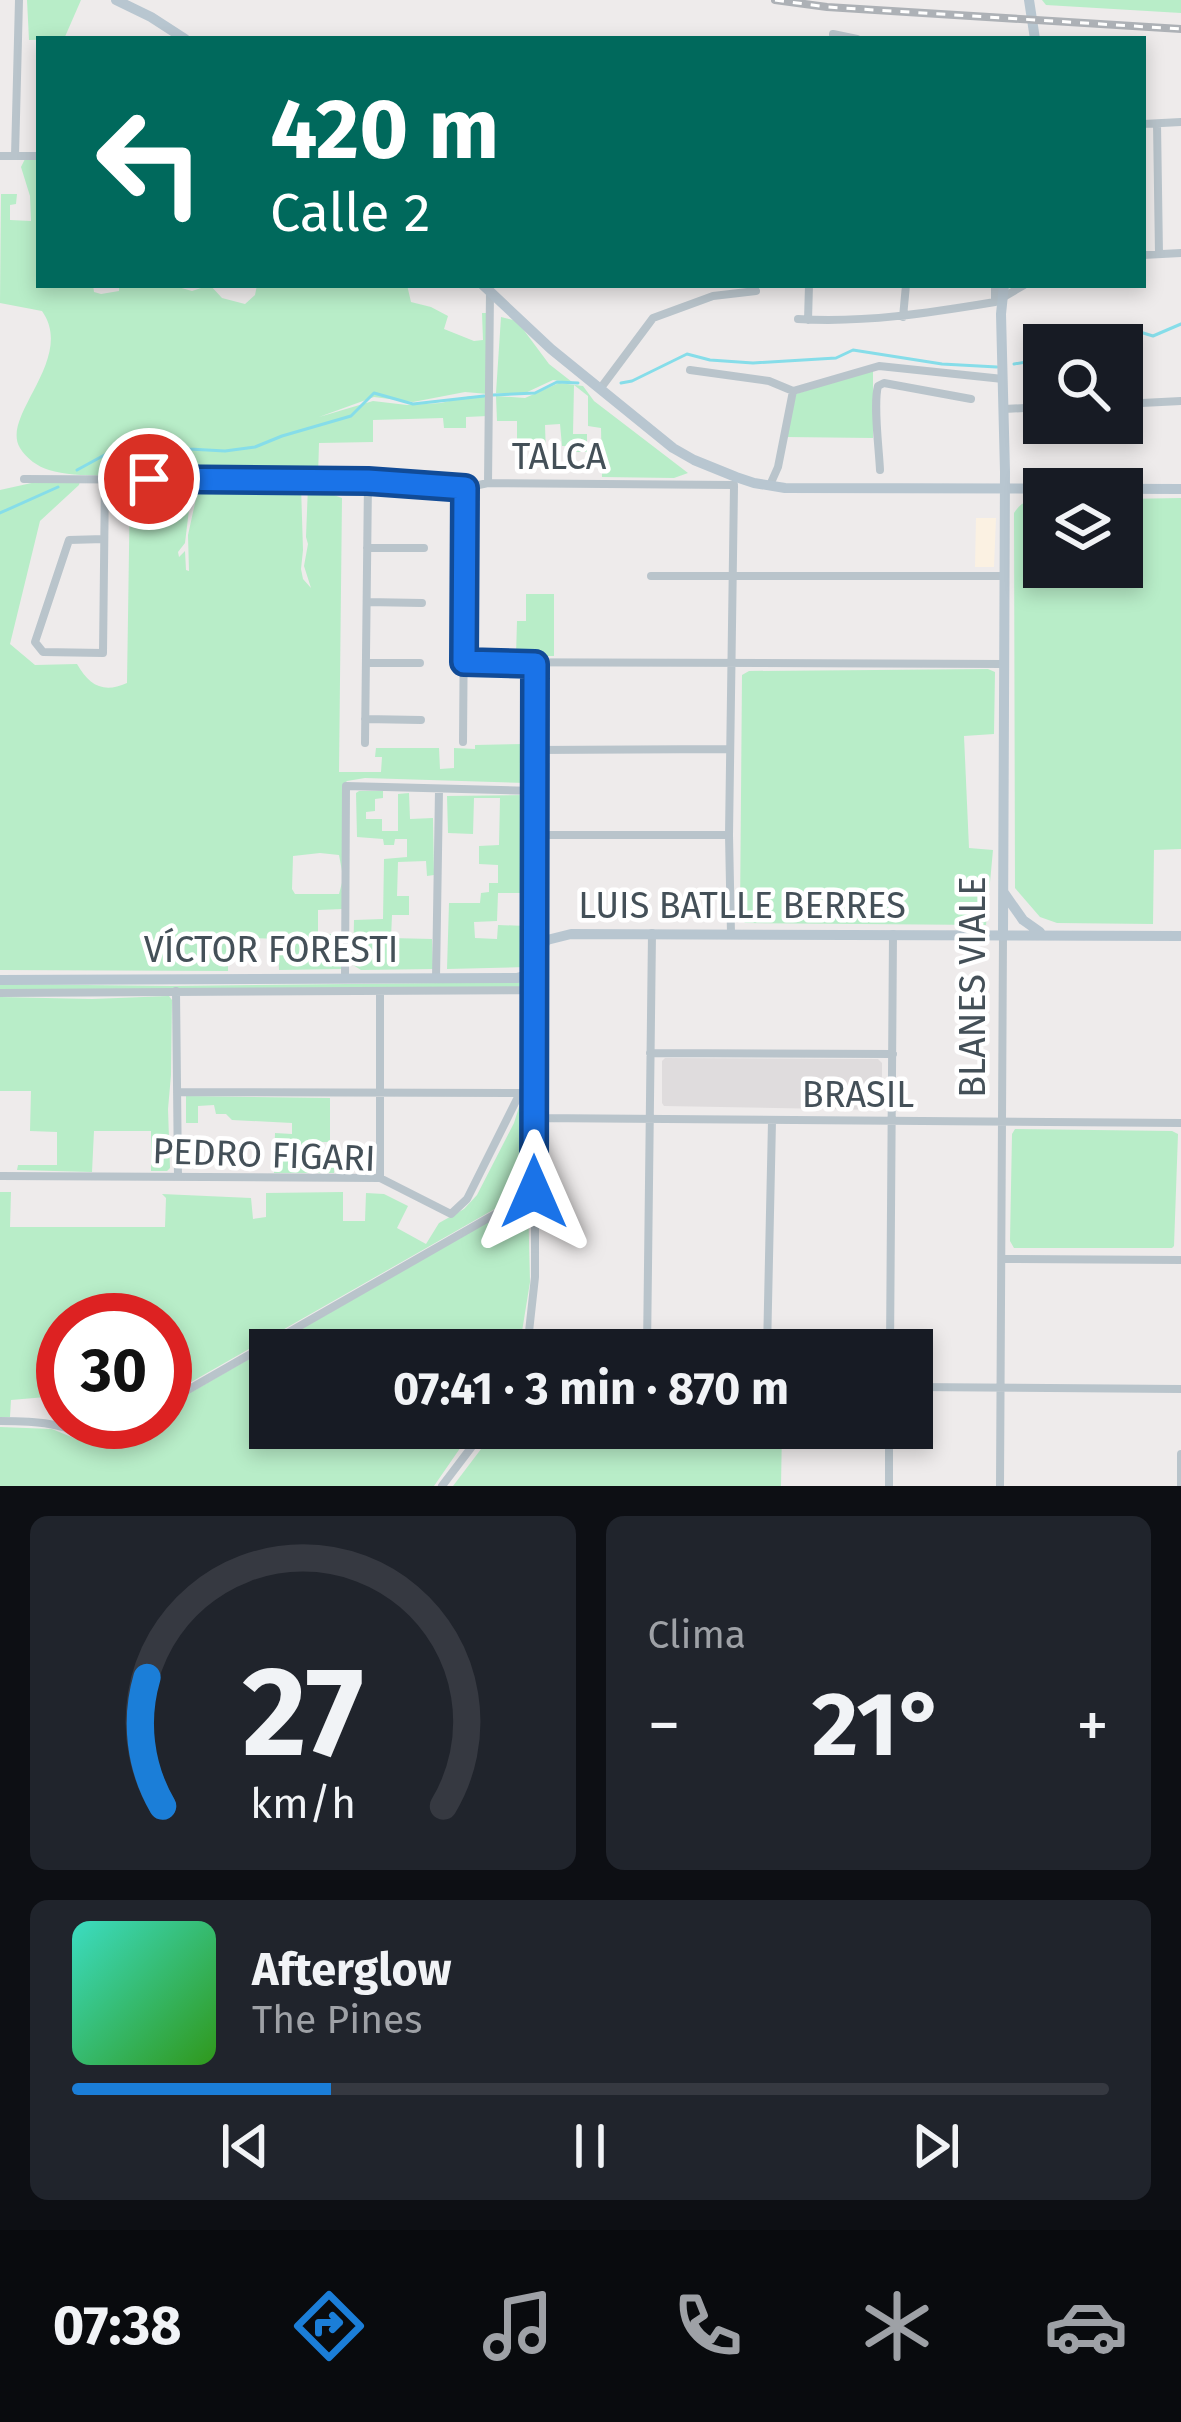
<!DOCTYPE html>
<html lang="es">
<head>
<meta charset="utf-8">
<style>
	body { margin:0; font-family:"Fira Sans",sans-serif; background:#20242c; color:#f1f3f6; height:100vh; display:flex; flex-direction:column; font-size:45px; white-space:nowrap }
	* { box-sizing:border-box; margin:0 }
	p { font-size:39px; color:#9ea1a6 }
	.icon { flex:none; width:66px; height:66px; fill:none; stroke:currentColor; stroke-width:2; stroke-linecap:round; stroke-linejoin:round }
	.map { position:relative; height:1486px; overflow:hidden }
	.details { display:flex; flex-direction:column; gap:30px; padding:30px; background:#0d0f14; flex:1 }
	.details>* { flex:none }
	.guide { position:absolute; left:36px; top:36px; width:1110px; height:252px; border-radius:0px; box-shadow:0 6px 18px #0003; background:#00695c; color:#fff; overflow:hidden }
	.controls { position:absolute; left:1023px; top:324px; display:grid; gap:24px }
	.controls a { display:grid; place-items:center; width:120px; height:120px; border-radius:0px; background:#171b24; box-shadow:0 6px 18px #0003; font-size:60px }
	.speed { position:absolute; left:36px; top:1293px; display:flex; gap:24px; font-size:60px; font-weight:700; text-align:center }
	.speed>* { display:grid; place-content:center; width:156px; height:156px; border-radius:50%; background:#171b24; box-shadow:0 6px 18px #0003; line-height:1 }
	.speed .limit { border:18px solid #d22; background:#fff; color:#111 }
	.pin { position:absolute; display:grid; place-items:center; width:102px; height:102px; color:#fff; margin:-51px; border:6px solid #fff; border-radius:50%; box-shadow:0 3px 12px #0007 }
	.me { position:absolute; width:132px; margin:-66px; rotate:0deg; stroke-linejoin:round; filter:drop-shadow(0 0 9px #0008) }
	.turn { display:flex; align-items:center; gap:42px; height:252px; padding:0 36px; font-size:54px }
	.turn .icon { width:156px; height:156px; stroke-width:2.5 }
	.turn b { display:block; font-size:84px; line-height:102px }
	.big { font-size:90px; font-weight:700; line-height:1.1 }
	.details .widget { flex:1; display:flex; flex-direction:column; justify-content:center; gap:18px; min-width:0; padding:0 42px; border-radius:18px; background:#20242c }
	.details .dial { align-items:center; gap:0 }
	.dial svg { height:312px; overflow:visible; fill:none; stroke:#363941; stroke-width:7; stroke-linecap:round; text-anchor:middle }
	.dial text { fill:#f1f3f6; stroke:none }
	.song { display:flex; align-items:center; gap:36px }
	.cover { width:144px; height:144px; border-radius:18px; background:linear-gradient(135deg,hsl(170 70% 55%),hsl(110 70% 35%)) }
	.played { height:12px; border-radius:6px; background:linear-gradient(90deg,#1b7ed8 25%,#363941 25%) }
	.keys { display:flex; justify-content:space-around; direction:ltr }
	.heat { display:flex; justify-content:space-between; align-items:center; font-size:66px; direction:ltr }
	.details .tiles { flex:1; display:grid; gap:30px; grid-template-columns:1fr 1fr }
	.widget:last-child { grid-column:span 2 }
	.trip { position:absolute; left:249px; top:1329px; width:684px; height:120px; border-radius:0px; background:#171b24; box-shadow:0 6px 18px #0003; font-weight:700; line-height:120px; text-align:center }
	.dock { display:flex; height:192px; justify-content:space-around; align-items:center; background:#090b0e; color:#9ea1a6 }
	.dock .icon { width:84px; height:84px }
	.dock .on { color:#1b7ed8 }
	.dock b { font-size:54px; color:#f1f3f6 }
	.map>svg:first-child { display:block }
	.commercial { fill:#fbf1e2 }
	.education { fill:#dfdcdd }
	.green { fill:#b8edc8 }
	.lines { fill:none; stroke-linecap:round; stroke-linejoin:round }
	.stream { stroke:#86dde9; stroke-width:3 }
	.street { stroke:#b9c4cb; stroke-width:8 }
	.secondary { stroke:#b8c6d0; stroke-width:10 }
	.rail-casing { stroke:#adb1b6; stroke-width:8 }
	.rail { stroke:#fff; stroke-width:3; stroke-dasharray:9; stroke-linecap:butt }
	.route-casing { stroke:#114b97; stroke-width:30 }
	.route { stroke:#1a73e8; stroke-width:21 }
	.labels { text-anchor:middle; stroke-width:9; stroke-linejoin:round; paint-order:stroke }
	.street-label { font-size:36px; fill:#445058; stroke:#fff }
</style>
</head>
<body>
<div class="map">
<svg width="1181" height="1486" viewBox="0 0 1181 1486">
	<rect width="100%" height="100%" fill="#eeebeb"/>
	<!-- commercial -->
	<path class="commercial" d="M976 518H996L994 567H975Z"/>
	<!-- education -->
	<path class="education" d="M665 1058 878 1059 882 1063V1110L664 1106 662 1103V1061Z"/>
	<!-- green -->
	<path class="green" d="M27 0H81L64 39 29 40Z
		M1042 0H1181V13L1046 5Z
		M25 159H39V285H93L94 292 101 294 119 291V285H171L192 291 210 285 222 298 245 304 255 295 257 285H407L411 302 431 307 448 316 444 329 474 341 483 340 482 313H489L488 394 465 392 413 402 374 397 319 417 373 401 407 405 441 403 470 396 489 397 488 416 466 417V428H444L443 418 373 420V442L319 443 318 477C259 476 200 476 142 475 114 475 75 478 49 470 38 467 26 458 20 448 0 416 76 359 42 311L0 303 1 194H17L16 204 10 205V220L31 221 30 196 21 167Z
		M501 317 517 321 549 364 572 382 553 380 523 394 496 393Z
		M873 368V438L786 437 796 394Z
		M559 383 583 386 594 401 688 473 674 478 602 477 601 428 588 426V396L574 385 573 434H587V452H576V446H562L560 424 545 425 546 455H532V450H517V421H497L496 396 525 398Z
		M45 480 80 481 79 485 40 521 10 644 35 665 77 664C89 685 103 694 127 683L130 484 192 485 185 543 178 552 179 557 185 551 186 570 189 571 188 535 199 485 301 486 303 550 301 569 303 579 311 588 304 566 308 544 306 537 308 486 342 498 339 772H381L382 757H375L376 748H439L440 769 454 768V748L475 749V745L527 744 526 783 365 778 347 781 343 785 342 871 339 855 320 853 293 856 292 889 295 894H339L343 879V909L318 910V934H342V969L279 970 278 939 228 937V971L0 970V490Z
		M1181 498V849L1154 850 1153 924 1057 923 1040 917 1015 888 1014 513C1022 501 1029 499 1044 499V567H1122V499Z
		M526 594H554V656H516L517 621H526Z
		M988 669 995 672 994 734 964 736 969 848 993 850 986 925 745 923 740 917 742 675 749 671Z
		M359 791H383V798L375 799V811L366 812V819H382V831H398V794L409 793 410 819 433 818 434 875 427 876 426 861 398 862 397 896H409V915H392L391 938 432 939 433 969 361 970 353 965 354 920 383 919 384 859 407 857V839H395L394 845H384L383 839 357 837 356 793Z
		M527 795V893H498L497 921 474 922 475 938 497 939 498 925 526 926V967L447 969 449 903H480L481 893 489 892V883H498V865L479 864V846L499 845 500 798H474L473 834 448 833 447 796Z
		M521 982 525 987 0 990V984L172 986Z
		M169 996 172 1000 171 1075 168 1109 170 1168 167 1171H151V1131H94L92 1172 17 1170 18 1165H57V1132L30 1131 31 1091H0V997L92 999Z
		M186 1096 330 1098V1142H319V1159L335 1160 334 1173H274L275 1133 292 1134V1123L232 1120 226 1114H216L214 1105 198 1106V1123H186Z
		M526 1100 530 1104 528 1190 165 1397V1320H63V1374L59 1375V1387L47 1389 46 1397 11 1400 10 1417H0V1192H11L10 1227H165L166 1198 162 1194 251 1198 253 1219 266 1217V1193L343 1192V1221H365L366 1193 384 1194 408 1206 397 1228 426 1244 439 1223 464 1209 477 1195 514 1123 519 1107Z
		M1015 1129 1172 1131 1178 1134 1174 1246 1172 1248H1014L1010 1241 1012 1134Z
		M528 1199 530 1282 519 1350H270V1428H474L434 1486H0V1427L52 1429 86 1443 127 1431 141 1422H165V1407L169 1405Z
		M497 1428H782L781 1486H453Z"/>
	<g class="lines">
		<!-- stream -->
		<path class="stream" d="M1111 345 1130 329 1153 336 1181 324
			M1014 364 1044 359
			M621 383 632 381 687 354 710 360 753 363 836 358 853 350 942 364 997 367
			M493 395 535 393 557 382 578 383
			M77 470 121 446 154 441 189 449 225 451 255 447 282 436 351 416 374 393 413 404 484 396
			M0 513 58 487"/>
		<!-- street -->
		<path class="street" d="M833 34 857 39
			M1143 124 1181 122
			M1157 124 1159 254
			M0 156H39
			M15 156 19 0
			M1143 255 1181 253
			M995 285V302L1024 285
			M903 317 906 285
			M798 319C865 323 929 313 995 302
			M808 320 809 285
			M690 370 769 381 793 391 879 366 1003 379
			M600 389 653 318 713 296 756 291
			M1122 404 1181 401
			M1004 409 1044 407
			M880 470C879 448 873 404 878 386L884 383 971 399
			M24 479 368 481 465 488 488 483 734 485
			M488 483 490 292
			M770 485 778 467 793 391
			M104 539 69 540 35 642 43 652 103 653 105 479
			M367 548H424
			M651 576H1004
			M367 602 422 603
			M464 662 1003 664
			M366 663H420
			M365 719 421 720
			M463 742 465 488
			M365 743 368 481
			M535 750 730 749
			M535 835H729
			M731 934 729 835 734 486
			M345 978 346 786 534 791
			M436 978 439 790
			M176 991 178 1177
			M0 993 534 990
			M650 1053 893 1054
			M177 1092 535 1093
			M535 1118 1181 1123
			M0 1176 380 1178 451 1214 467 1199 520 1093
			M380 1178V991
			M1002 1259 1181 1260
			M527 1350 535 1277V665
			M647 1350 652 933
			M767 1350 772 1121
			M890 1350 893 934
			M912 1387 1181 1389
			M165 1403 534 1192
			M0 1421C16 1421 33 1421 49 1424 83 1430 101 1442 134 1422
			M442 1486 486 1428
			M889 1486V1428
			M1000 1486 1003 936
			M1181 1486V1454"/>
		<!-- secondary -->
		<path class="secondary" d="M116 0 151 17 185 39
			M1029 0 1035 39
			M483 285 551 349 673 448 694 460 736 477 754 483 785 488 1181 489
			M1004 893 1023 920 1040 932
			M1003 934 1005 472 1001 314 1004 285
			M0 980 517 978C536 975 536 953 547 940L571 934 1181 936"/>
		<defs>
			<path id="rail" d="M775 0 827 7 1181 29"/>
		</defs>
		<!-- rail casing -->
		<use href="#rail" class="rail-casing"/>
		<!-- rail -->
		<use href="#rail" class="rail"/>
	</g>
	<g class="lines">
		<defs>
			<path id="route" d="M149 479 368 481 465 488 464 662 535 664 534 1192"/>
		</defs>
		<!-- route casing -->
		<use href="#route" class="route-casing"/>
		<!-- route -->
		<use href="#route" class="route"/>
	</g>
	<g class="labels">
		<!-- street labels -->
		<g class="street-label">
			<text x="559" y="469">TALCA</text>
			<text x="742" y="918">LUIS BATLLE BERRES</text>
			<text x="271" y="962">VÍCTOR FORESTI</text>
			<text transform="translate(972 987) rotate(-90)" y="13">BLANES VIALE</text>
			<text x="858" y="1107">BRASIL</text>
			<text transform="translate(264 1154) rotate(2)" y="13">PEDRO FIGARI</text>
		</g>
	</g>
</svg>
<div class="controls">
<a><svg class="icon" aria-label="search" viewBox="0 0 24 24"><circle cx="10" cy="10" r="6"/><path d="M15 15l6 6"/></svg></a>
<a><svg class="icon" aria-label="layers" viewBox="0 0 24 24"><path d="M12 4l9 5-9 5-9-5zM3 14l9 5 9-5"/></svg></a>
</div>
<div class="speed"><div class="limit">30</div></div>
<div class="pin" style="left:149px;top:479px;background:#d93025"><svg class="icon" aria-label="arrive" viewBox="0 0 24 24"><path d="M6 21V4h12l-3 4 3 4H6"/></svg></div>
<svg class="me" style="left:534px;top:1192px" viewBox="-20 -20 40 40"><path d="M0-17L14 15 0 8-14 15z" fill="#1a73e8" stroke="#fff" stroke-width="4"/></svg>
<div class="trip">07:41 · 3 min · 870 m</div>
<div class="guide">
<div class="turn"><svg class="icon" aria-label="left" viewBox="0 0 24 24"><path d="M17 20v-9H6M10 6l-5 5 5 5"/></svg><div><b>420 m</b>Calle 2</div></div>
</div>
</div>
<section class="details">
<div class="tiles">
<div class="widget dial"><svg viewBox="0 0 100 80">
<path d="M14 69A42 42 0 1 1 86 69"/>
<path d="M14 69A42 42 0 0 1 10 36" stroke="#1b7ed8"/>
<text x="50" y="56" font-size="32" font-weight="700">27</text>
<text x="50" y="72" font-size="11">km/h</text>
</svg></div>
<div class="widget"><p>Clima</p>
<div class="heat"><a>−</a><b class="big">21°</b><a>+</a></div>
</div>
<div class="widget">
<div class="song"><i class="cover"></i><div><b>Afterglow</b><p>The Pines</p></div></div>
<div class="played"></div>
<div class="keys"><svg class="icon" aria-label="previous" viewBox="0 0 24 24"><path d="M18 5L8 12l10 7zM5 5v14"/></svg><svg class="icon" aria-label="pause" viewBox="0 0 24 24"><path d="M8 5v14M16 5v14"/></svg><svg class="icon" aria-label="next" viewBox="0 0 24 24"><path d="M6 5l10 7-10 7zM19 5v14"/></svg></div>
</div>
</div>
</section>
<nav class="dock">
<b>07:38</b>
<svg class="icon on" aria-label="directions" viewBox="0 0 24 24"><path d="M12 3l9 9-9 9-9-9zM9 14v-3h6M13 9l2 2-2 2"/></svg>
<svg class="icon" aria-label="music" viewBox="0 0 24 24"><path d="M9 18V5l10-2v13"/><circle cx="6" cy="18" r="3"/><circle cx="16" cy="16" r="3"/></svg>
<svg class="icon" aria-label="phone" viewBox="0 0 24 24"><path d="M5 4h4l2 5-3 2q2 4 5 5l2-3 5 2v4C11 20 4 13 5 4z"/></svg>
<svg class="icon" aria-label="climate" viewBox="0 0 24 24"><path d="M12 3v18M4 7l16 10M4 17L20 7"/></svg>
<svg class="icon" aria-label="car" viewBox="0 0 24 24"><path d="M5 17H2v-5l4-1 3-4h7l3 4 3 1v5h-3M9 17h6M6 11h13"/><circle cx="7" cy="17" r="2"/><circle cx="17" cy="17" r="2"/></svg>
</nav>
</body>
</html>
